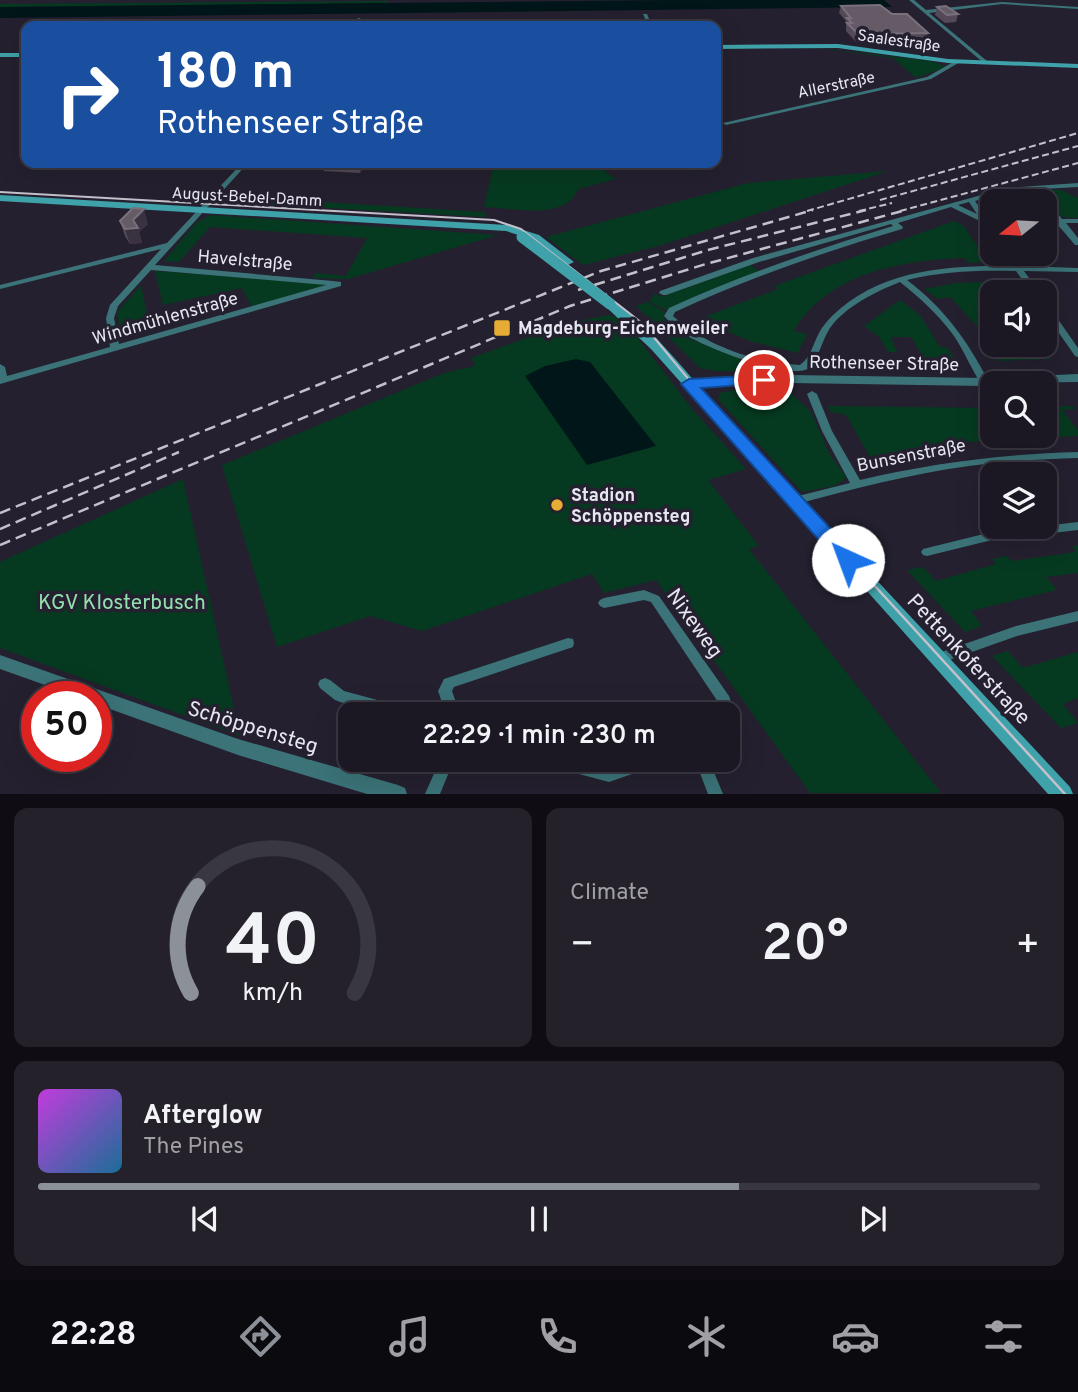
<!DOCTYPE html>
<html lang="en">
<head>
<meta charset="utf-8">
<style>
	body { margin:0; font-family:Overpass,sans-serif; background:#24212b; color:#f1f3f6; height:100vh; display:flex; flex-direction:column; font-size:26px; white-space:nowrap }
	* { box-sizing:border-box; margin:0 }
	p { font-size:23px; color:#a0a0a6 }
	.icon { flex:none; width:38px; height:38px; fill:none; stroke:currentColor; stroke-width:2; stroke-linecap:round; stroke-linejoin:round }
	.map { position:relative; height:794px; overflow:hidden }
	.drawer { display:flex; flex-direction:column; gap:14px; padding:14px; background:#0f0d13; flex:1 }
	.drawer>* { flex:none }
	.guide { position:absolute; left:21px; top:21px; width:700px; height:147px; border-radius:14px; box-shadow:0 7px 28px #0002,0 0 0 2px #393741; background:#1a4fa0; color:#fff; overflow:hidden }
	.needle { width:46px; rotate:252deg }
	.fabs { position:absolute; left:980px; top:189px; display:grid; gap:14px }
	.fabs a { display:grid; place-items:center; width:77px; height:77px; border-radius:14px; background:#1b1823; box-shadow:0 7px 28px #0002,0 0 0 2px #393741; font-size:35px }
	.speed { position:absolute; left:21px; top:681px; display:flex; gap:14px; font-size:35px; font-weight:700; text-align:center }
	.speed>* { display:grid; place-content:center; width:91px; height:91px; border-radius:50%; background:#1b1823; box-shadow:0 7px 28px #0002,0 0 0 2px #393741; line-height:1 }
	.speed .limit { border:10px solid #d22; background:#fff; color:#111 }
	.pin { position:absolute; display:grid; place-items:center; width:60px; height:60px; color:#fff; margin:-30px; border:4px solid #fff; border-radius:50%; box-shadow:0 2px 7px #0007 }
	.me { position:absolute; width:77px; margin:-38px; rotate:317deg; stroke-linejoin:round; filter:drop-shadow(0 0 5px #0008) }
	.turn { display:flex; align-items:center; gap:24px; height:147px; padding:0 21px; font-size:32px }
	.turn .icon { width:91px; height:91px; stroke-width:2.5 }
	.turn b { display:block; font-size:49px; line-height:60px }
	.big { font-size:52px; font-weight:600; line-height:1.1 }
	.drawer .card { flex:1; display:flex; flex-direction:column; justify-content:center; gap:10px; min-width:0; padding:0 24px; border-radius:14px; background:#24212b }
	.drawer .dial { align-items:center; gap:0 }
	.dial svg { height:182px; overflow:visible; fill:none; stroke:#393741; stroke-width:7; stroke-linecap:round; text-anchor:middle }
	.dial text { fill:#f1f3f6; stroke:none }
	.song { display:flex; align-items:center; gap:21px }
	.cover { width:84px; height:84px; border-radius:10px; background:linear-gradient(135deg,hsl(290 70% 55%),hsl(200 70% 35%)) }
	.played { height:7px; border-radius:4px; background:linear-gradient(90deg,#8c9099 70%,#393741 70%) }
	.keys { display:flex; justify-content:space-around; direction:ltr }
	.heat { display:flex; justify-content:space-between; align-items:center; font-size:38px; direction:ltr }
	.drawer .tiles { flex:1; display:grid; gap:14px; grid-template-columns:1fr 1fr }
	.card:last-child { grid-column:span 2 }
	.trip { position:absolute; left:338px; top:702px; width:402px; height:70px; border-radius:14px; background:#1b1823; box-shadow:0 7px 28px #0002,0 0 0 2px #393741; font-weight:600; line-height:70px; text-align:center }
	.tabs { display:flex; height:112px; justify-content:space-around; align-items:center; background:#0b0a0e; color:#a0a0a6 }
	.tabs .icon { width:49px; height:49px }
	.tabs .selected { color:#8c9099 }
	.tabs b { font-size:32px; color:#f1f3f6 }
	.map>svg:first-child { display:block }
	.green { fill:#063a20 }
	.water { fill:#011619 }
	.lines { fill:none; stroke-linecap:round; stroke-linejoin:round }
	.minor { fill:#3b7378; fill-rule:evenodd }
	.tertiary { fill:#3b7378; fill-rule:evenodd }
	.secondary { fill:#3fa1a9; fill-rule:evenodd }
	.tram-far1 { stroke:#c3c0cb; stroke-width:2 }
	.tram { stroke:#c3c0cb; stroke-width:2.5 }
	.rail-far1 { stroke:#c3c0cb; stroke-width:2; stroke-dasharray:7 3.5; stroke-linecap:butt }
	.rail { stroke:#c3c0cb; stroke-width:2.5; stroke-dasharray:11 6; stroke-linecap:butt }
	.secondary-bridge { stroke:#3fa1a9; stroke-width:11 }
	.wall { fill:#544a57 }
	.shaded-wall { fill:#3a3240 }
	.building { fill:#645b67; stroke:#79707c; stroke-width:2 }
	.route { fill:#1a73e8; stroke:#114b97; stroke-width:2 }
	.poi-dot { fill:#e6ac36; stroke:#24202f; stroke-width:2.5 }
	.labels { text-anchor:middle; stroke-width:7; stroke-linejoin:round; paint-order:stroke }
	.far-street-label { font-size:16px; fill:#e8e6f0; stroke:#24202f }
	.street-label { font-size:18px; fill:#e8e6f0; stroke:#24202f }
	.poi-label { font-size:18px; font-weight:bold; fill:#e8e6f0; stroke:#24202f; text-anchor:start }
	.near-park-label { font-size:21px; fill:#92e0af; stroke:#24202f }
	.near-street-label { font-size:21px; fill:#e8e6f0; stroke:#24202f }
</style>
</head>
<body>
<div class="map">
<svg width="1078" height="794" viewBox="0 0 1078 794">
	<rect width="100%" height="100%" fill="#24202f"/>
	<!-- green -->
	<path class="green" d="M388 1V3L0 7V4Z
		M811 47 932 61 946 67 916 78 893 58Z
		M494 163H593L616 179 578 189C567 221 512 208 484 207Z
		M888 171 662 245 583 265 546 237 748 183Z
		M1040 190H1061L1078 198V218L1062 217Z
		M223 196 485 212V217L240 203 230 202Z
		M211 215 498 235 348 279 312 278 316 273 346 276 367 238 210 227 179 262 164 261 197 222Z
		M954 221 964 226 988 262 969 263 964 258C903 260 827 273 794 331L807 334 798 353 750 341 699 319 778 289 774 286Z
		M750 265 759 271 667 310 649 302 655 293 661 297Z
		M155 271 324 283 323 287 252 307 242 288 163 305Z
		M1000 281 1008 292H992V345H1041L1051 359 998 361 977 326 950 297 938 299 924 289 956 283Z
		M141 285 151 332 122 339 117 312Z
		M900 300 920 315 940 347 948 348 956 362 926 363 911 337H891L897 352H888L879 337 864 326Z
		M647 302 665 312 663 316 667 323 692 340 782 372 714 371 700 368 636 306Z
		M609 315 619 318 633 332 693 410 746 469 708 480 759 546 749 549 941 793H810L656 580 604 593 592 574 422 631 370 616 277 647 222 465 444 373 475 366 471 358 568 323Z
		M791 387 792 394 811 412 830 455 845 475V479L834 486 802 492 718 399 720 393 742 388Z
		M827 406 992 408V436H1045V407L1073 406 1076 409 1062 410 1078 430V436L948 443 870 457 846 415 831 412Z
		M183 479 240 736 0 648V562Z
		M1072 546H1078V573L1046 577 1057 590 971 611 982 626 965 632 907 570 923 567 936 581 996 564 992 559 1007 556 1012 561 1076 552Z
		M1008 651 1023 668 1078 652V698L1063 704 1078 723 1061 728 992 656Z"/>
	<!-- water -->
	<path class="water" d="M674 0H884L892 7 0 18V7Z
		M576 359 590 362 656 446 587 465 525 376 545 366Z"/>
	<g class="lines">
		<!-- minor -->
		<path class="minor" d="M909 0H914L926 10 1002 2 1078 7V9L1002 4 929 13 987 61V63L985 64Z
			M643 14H647L652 26H648Z
			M359 18 361 19 358 26H354L357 19Z
			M955 61 960 62 931 79 726 125 723 123 927 77Z
			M242 163H248L155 265 333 281 341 282V286L0 384V364L5 367 7 376 110 347 106 318 110 305 161 249 0 289V285L167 243ZM151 270 326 285 119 344 114 318 118 306Z
			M1078 183V187L1009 191 975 201 992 226V233H989L982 222 951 207 898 223 903 227 902 229C824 252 748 278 675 312L673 316C706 346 756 363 800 365 811 357 813 344 819 333 822 327 827 321 832 316 880 269 948 265 1012 266L1004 254H1012L1020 266 1078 268V272L1024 271 1039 292H1031L1016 271C979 270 943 271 907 280 945 309 967 340 989 382L987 384H981C971 368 964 351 954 336 939 315 920 298 900 282 875 292 846 306 830 328 823 339 820 352 813 364 810 367 809 369 805 370 781 377 711 349 689 337 680 331 671 324 664 316L669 308C742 275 817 249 893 226L891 224 759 262 666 295H663L659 293 660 291 753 258 1007 188ZM969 202 977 214 958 205Z
			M1042 200H1048L1062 219H1078V223H1066L1078 238V245H1075C1066 233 1046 215 1045 201Z
			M1045 305H1048L1078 348V357L1075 356 1045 313Z
			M812 391 817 394 832 431 860 480C932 463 1004 454 1078 452V458C1042 459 1006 461 969 466 910 474 852 489 794 505L790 504 789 501 790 498 850 483 822 431 807 394Z
			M1078 522V530L992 540 927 556 923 555 921 552 923 549 927 548 992 532Z
			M644 590 659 596 729 696 735 714 733 718 728 720V714H721L718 702 651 602 644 600 604 608 600 606 598 603 600 600 604 598Z
			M1078 611V621L1017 636 938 664 933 663 931 659 933 655 1016 626Z
			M568 638 573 639 574 643 573 647 454 687 452 691 460 714H446L438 691 444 679Z
			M325 678 330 680 344 691 407 708 412 710 414 714H385L340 702 335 700 320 688 318 684 320 680Z
			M440 760H454L440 794H425Z
			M542 760H573L609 768 635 760H660L658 765 609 782 549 766 544 765Z
			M695 760H709L723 794H708Z"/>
		<!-- tertiary -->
		<path class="tertiary" d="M1078 374V382L992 383V385L984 386 791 383 689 388 683 384 689 380 791 375 984 378Z
			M0 655 238 739 398 785 405 788 407 794H367L238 755 96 704V696H76L0 669Z"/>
		<!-- secondary -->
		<path class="secondary" d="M838 44 948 59 1078 64V68L948 63 838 48 716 49V45Z
			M0 53H26V57H0Z
			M0 195 507 225 539 235 574 262 568 265 564 264 531 239 506 231 0 201Z
			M610 300C639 310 705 395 729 421 842 544 956 665 1070 787L1073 794H1048L651 349 606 307 604 304 606 301Z"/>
		<!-- tram-far1 -->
		<path class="tram-far1" d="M0 192 494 220 521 229 642 323 724 422 843 552"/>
		<!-- tram -->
		<path class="tram" d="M842 550 1065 794"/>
		<!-- rail-far1 -->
		<path class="rail-far1" d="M880 200 1078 146
			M807 211 1078 133
			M859 211 892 203
			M900 211 1078 163"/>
		<!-- rail -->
		<path class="rail" d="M578 290 708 250 866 210
			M0 513 601 271 813 210
			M0 529 179 452
			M0 545 570 306 706 264 906 210"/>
		<!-- secondary-bridge -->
		<path class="secondary-bridge" d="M522 237 610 304"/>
	</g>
	<!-- wall -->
	<path class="wall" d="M841 6 892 14 928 33 926 41 856 42 846 31V21L839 13Z
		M937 7 958 14 956 22 945 23 935 15Z
		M323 163H365L366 164 360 173 324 171Z
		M120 221 148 224 139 232 142 243 130 244 125 236Z"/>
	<!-- shaded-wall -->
	<path class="shaded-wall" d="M359 163H365L366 164 360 173Z
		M144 209 148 224 139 232 142 243 130 244 125 229Z"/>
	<!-- building -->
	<path class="building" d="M880 5 892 14H907L928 33 858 34 847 23H852L847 18H851L841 6Z
		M946 6 958 14 947 15 937 7Z
		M133 208 144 209 133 220 138 228 125 229 120 221Z"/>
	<!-- route -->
	<path class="route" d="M764 375 772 380 769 383 701 388 855 555 858 560 855 565H841L681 384 689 379Z"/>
	<!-- markers -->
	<g class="poi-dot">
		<rect x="493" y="319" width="18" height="18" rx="3.5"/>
		<circle cx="557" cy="505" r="7"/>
	</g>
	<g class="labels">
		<!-- far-street labels -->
		<g class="far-street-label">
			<text transform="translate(899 40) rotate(8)" y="6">Saalestraße</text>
			<text transform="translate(836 84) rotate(-12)" y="6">Allerstraße</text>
			<text transform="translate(247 196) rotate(3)" y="6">August-Bebel-Damm</text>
		</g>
		<!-- street labels -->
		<g class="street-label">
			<text transform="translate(245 260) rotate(5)" y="6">Havelstraße</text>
			<text transform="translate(165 318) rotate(-16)" y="6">Windmühlenstraße</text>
			<text transform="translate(884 363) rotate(1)" y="6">Rothenseer Straße</text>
			<text transform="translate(911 455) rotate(-11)" y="6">Bunsenstraße</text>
		</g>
		<!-- poi labels -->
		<g class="poi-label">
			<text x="518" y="334">Magdeburg-Eichenweiler</text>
			<text x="571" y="501">Stadion<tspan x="571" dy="21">Schöppensteg</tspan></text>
		</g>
		<!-- near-park labels -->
		<g class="near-park-label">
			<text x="122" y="609">KGV Klosterbusch</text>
		</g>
		<!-- near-street labels -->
		<g class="near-street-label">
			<text transform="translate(695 623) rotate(54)" y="7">Nixeweg</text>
			<text transform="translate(969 659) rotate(47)" y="7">Pettenkoferstraße</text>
			<text transform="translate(253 727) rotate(17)" y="7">Schöppensteg</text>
		</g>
	</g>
</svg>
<div class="fabs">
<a><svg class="needle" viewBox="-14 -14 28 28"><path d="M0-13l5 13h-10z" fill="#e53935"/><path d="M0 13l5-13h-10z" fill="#a0a0a6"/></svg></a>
<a><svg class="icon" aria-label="sound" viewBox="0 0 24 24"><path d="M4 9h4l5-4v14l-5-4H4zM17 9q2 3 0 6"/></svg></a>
<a><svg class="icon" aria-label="search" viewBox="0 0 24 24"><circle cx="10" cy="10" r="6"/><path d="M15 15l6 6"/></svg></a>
<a><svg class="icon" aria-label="layers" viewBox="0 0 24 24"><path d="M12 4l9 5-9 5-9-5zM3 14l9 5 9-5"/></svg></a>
</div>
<div class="speed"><div class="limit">50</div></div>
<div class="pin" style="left:764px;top:380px;background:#d93025"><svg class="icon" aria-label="arrive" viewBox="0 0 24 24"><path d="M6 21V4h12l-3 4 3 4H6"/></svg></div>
<svg class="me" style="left:848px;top:560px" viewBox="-20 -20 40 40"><circle r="19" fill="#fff"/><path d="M0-13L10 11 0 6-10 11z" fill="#1a73e8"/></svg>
<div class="trip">22:29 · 1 min · 230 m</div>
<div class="guide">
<div class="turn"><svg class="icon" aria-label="right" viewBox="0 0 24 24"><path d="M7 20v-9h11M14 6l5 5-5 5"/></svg><div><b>180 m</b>Rothenseer Straße</div></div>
</div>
</div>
<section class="drawer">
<div class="tiles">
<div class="card dial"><svg viewBox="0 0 100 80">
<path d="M14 69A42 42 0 1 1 86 69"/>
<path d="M14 69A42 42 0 0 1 17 22" stroke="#8c9099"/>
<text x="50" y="56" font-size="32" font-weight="700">40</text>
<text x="50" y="72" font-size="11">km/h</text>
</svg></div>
<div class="card"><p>Climate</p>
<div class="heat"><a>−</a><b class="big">20°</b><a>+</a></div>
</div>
<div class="card">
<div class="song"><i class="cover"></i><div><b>Afterglow</b><p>The Pines</p></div></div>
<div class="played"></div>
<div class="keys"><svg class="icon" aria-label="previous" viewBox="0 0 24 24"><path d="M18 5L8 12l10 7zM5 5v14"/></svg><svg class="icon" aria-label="pause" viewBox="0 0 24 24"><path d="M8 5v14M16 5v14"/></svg><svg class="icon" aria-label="next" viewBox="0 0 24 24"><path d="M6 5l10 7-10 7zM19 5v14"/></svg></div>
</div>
</div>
</section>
<nav class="tabs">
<b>22:28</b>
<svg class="icon selected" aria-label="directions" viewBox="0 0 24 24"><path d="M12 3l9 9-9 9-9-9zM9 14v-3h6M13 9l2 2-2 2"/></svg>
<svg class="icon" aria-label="music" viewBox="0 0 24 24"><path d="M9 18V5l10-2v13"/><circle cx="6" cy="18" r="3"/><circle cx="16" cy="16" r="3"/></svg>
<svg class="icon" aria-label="phone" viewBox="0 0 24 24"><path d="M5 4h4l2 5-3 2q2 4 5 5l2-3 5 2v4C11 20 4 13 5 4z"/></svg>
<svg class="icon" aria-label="climate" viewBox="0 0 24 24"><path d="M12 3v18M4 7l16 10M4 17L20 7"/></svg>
<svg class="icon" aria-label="car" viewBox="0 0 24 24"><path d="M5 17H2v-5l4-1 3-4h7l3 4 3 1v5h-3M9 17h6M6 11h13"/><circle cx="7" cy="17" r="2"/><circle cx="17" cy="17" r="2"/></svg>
<svg class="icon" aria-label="filters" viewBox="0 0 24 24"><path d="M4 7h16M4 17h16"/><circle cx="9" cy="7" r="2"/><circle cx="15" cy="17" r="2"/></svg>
</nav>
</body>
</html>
